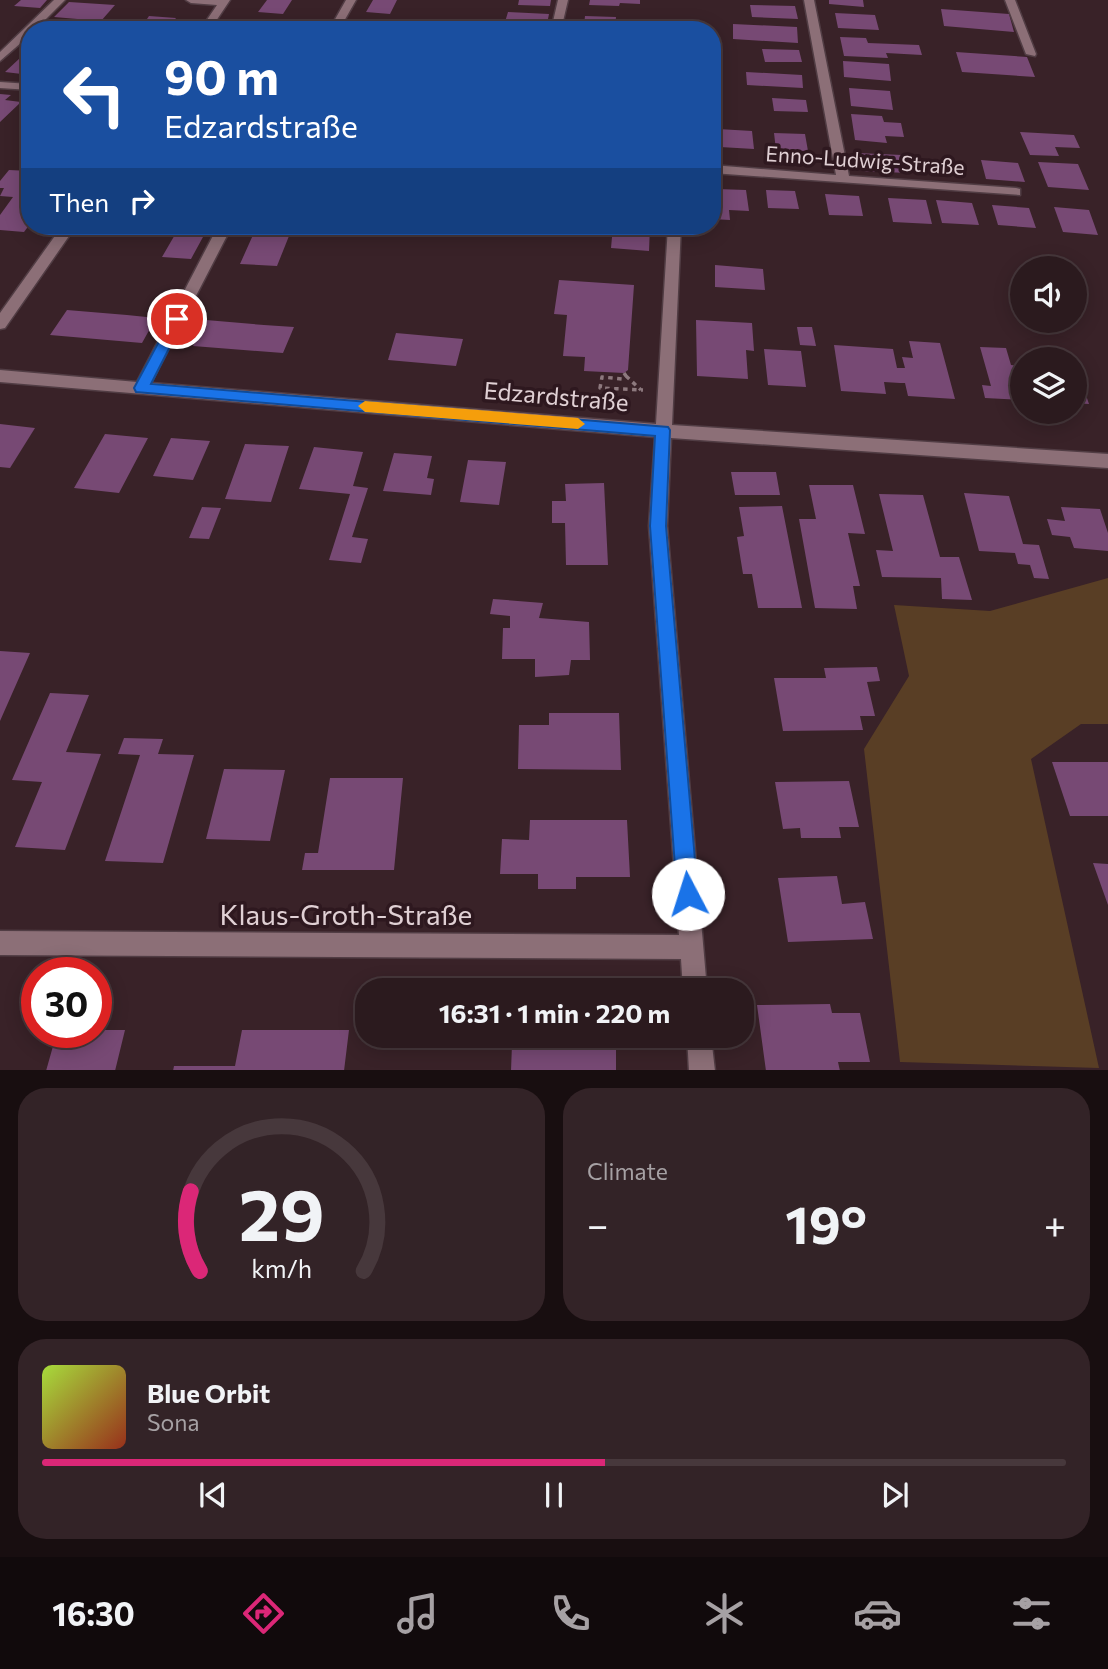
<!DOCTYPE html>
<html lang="en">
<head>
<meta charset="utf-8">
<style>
	body { margin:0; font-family:Commissioner,sans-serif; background:#332327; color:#f1f3f6; height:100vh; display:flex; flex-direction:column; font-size:26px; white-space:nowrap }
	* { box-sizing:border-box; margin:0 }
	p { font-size:23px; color:#a6a1a4 }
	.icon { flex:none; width:38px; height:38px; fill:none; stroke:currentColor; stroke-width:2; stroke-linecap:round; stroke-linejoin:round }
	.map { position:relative; height:1070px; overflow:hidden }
	.side { display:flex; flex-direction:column; gap:18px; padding:18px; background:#180e10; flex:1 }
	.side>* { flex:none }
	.hud { position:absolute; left:21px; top:21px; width:700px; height:214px; border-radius:28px; box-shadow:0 4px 18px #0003,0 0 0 2px #47383c; background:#1a4fa0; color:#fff; overflow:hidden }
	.buttons { position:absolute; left:1010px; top:256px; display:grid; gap:14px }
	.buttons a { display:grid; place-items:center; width:77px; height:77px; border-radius:50%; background:#2b1a1e; box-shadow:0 4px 18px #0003,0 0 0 2px #47383c; font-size:35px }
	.speed { position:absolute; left:21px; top:957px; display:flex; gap:14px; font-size:35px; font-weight:700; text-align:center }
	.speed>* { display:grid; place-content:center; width:91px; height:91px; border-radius:50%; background:#2b1a1e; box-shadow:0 4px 18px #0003,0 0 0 2px #47383c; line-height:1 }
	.speed .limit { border:10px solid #d22; background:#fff; color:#111 }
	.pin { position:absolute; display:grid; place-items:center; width:60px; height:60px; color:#fff; margin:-30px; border:4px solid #fff; border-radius:50%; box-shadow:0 2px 7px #0007 }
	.me { position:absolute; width:77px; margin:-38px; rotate:355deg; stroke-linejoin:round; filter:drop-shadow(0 0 5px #0008) }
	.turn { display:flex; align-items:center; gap:24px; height:147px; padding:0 28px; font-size:32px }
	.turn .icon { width:91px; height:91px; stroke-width:2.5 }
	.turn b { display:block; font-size:49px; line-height:60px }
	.then { display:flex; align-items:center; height:66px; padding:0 28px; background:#0003; gap:14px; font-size:26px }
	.big { font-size:52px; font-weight:700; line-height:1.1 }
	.side .card { flex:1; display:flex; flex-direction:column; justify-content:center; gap:10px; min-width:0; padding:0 24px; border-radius:28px; background:#332327 }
	.side .dial { align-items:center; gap:0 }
	.dial svg { height:182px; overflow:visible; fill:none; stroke:#47383c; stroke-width:7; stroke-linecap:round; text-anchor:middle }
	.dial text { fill:#f1f3f6; stroke:none }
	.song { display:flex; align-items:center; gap:21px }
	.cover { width:84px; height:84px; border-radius:10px; background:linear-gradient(135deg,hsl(80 70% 55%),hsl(10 70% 35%)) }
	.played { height:7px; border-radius:4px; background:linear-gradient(90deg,#db2777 55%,#47383c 55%) }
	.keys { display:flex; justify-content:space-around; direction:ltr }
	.heat { display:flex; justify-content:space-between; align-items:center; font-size:38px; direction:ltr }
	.side .tiles { flex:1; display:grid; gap:18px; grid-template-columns:1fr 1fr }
	.card:last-child { grid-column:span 2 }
	.trip { position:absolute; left:355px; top:978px; width:399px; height:70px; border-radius:28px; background:#2b1a1e; box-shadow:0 4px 18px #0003,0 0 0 2px #47383c; font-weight:700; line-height:70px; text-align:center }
	.dock { display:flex; height:112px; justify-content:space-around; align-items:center; background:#110a0c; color:#a6a1a4 }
	.dock .icon { width:49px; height:49px }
	.dock .active { color:#db2777 }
	.dock b { font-size:32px; color:#f1f3f6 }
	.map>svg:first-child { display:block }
	.green { fill:#593e25 }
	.building { fill:#774974 }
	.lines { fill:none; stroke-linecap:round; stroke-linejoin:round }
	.minor-casing { stroke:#513d44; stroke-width:3 }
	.path { stroke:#8d797e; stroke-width:3.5; stroke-dasharray:4.5 4.5; stroke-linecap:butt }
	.minor { fill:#8c6f77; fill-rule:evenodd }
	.route { fill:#1a73e8; stroke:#114b97; stroke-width:2 }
	.slow { fill:#f59e0b }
	.labels { text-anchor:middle; stroke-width:7; stroke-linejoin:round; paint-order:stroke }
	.far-street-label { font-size:21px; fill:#e0d0d4; stroke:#2e181f }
	.street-label { font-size:24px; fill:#e0d0d4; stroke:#2e181f }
	.near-street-label { font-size:28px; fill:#e0d0d4; stroke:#2e181f }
</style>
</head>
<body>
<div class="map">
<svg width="1108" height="1071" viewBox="0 0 1108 1071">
	<rect width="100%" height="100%" fill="#392228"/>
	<!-- green -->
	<path class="green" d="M1108 578V724H1081L1031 759 1099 1068 900 1062 864 749 909 676 894 605 990 611Z"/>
	<!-- building -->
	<path class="building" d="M21 0H47L40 8 14 6Z
		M267 0H292L283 14 258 12Z
		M373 0H397L390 14 366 12Z
		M519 0H551L550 6 518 5Z
		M590 0H640V4L620 3 619 6 589 5Z
		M829 0H863L864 7 829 4Z
		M69 2 115 5 101 21 54 17Z
		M750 5 795 6 798 19 752 17Z
		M941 9 1009 14 1014 32 944 26Z
		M508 12 549 14 547 24 505 22Z
		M835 13 875 15 879 30 838 28Z
		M149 16 176 18 169 27 145 30 149 25H143Z
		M585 16 616 17 615 27 584 25Z
		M358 19 387 21 382 30H351Z
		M733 24 797 27 798 43 733 39Z
		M840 37 866 38 868 43 919 45 922 55 886 53 888 58 844 56Z
		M762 49 799 50 802 62H765Z
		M956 52 1027 57 1035 77 962 72Z
		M20 58 30 59V75L5 72Z
		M843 61 889 64 891 81 844 77Z
		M746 72 802 75 803 88 747 85Z
		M849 88 890 91 893 110 851 106Z
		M0 94 11 95 5 100 21 102 0 122Z
		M772 98 806 100 808 112 774 111Z
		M851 114 882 116 884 122 901 123 904 137 885 136 887 143 855 140Z
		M718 129 752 131 754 149 720 147Z
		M1020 132 1074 135 1080 148 1055 147 1059 156 1030 155Z
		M774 133 805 134 808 151 776 150Z
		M856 153 902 155 908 173 861 171Z
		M981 160 1018 163 1025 182 986 179Z
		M1038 162 1078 164 1089 190 1048 187Z
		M9 170 30 171V224L24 232 0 230V215L13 197 0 196 4 188H0V181Z
		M717 189 746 190 749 211 729 210 730 220 712 219V208H719Z
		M766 190 795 191 799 209 768 208Z
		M825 194 859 196 863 216 829 215Z
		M888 198 926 200 932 224 893 222Z
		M936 200 972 203 979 225 942 223Z
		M992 205 1029 208 1036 228 998 225Z
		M1054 207 1089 210 1098 235 1063 232Z
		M180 226H209L191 259 162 257Z
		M257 226H293L277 266 240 264Z
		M613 226H650L649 251 611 248Z
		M715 265 763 269 765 290 715 287Z
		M559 280 634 285 628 370 624 373 584 371 585 357 563 356 567 315 554 314Z
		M67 310 127 315 156 318 142 343 50 335Z
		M206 320 264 325 294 327 283 353 193 346Z
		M696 320 752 323 754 351 746 350 748 379 697 376Z
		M797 327H812L816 346 800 345Z
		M396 333 463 339 456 366 388 360Z
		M909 341 940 343 955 399 908 396 905 383H900L884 382 886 394 841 391 834 345 893 349 897 368H905L902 357 913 358Z
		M980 347 1006 348 1011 365 1022 366V400L985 398 982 385 991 386Z
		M764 349 801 351 806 387 768 385Z
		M1074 372H1078L1089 404 1074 403Z
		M0 424 35 428 10 468 0 467Z
		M105 434 148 438 119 493 74 488Z
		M171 438 210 441 193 480 153 476Z
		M245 444 289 446 271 502 225 499Z
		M314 447 363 452 353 486 368 488 352 537 368 539 361 563 329 560 350 494 299 489Z
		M394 453 432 456 427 478 434 479 431 495 383 491Z
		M468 460 506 462 499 505 460 502Z
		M731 472H776L780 495H735Z
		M604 483 608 565H566L565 523H552V501H566L565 484Z
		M809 485H853L865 534 848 533 860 586H853L857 609 815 608 799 519H816Z
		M964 493 1009 496 1023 544 1039 545 1049 579 1034 578 1030 565 1018 564 1015 553 979 551Z
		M879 494 923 495 940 557H959L972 600 942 599 941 578 882 577 876 550 893 551Z
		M782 506 802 608H758L752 574H743L737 537 744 536 739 507Z
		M202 507 221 508 209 539 189 538Z
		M1061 507 1100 509 1108 533V551L1074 548 1070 537 1052 535 1047 519 1065 521Z
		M493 599 543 603 539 618 589 622 590 660H571L569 675 535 677V659H502L503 628H510V616L490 614Z
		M0 651 30 653 0 721Z
		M877 667 880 681 867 682 875 716H860L863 730 783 731 774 678H826L824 668Z
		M50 693 89 695 66 752 101 754 65 850 15 847 42 782 12 780Z
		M549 713H619L621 770 518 769 519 725H549Z
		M124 738 163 739 158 754 194 755 163 863 105 861 140 755 118 754Z
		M1052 762H1108V816H1070Z
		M224 769 285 770 270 841 206 839Z
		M330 778H403L394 870H302L305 853H318Z
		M849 781 859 827H839L841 838H801L800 828 783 829 775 782Z
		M530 820H627L630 877H576V889H538V874H500L502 839 529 840Z
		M1093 863 1108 864V905Z
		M837 876 842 904 865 902 873 939 788 942 778 878Z
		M830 1004 832 1013H860L870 1062H838L840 1071H766L757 1005Z
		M96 1030H125L115 1071H46L57 1032H96Z
		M242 1030H349L344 1071H173L174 1066H235Z
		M512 1044 616 1047V1071H511Z"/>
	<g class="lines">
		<defs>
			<path id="minor" d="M54 0H65L35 30H30V35L0 61V52Z
				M186 0H230L210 30H200L217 5 191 3Z
				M346 0H356L339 30H329Z
				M558 0H568L561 30H551Z
				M804 0H814L849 176 1016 188 1020 189V195L712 173V165L836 175Z
				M1005 0H1015L1036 54 1035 56 1026 54Z
				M0 82 30 84V90L0 88Z
				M62 226H76L5 328 0 329V313Z
				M218 226H232L151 383 656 424 668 226H681L672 425 1108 454V468L671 438 667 526 707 990H683L681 959 0 955V931L679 935 649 526 655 437 0 382V370L137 382Z
				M687 1036H711L715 1071H689Z"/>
		</defs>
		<!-- minor casing -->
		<use href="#minor" class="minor-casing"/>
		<!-- path -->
		<path class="path" d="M624 373 626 376 622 379 602 377 600 388 643 390
			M626 376 641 390"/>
		<!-- minor -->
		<use href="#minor" class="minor"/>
	</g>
	<!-- route -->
	<path class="route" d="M177 314 184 319 151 384 668 427 670 430 666 526 698 894 695 902 688 905 680 902 677 894 650 526 655 436 136 392 134 388 171 319Z"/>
	<!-- slow -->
	<path class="slow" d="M365 401 578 418 585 424 578 429 365 412 358 406Z"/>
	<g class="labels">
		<!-- far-street labels -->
		<g class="far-street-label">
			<text transform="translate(865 161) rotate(4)" y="7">Enno-Ludwig-Straße</text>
		</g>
		<!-- street labels -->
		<g class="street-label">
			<text transform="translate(556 397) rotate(5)" y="8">Edzardstraße</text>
		</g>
		<!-- near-street labels -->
		<g class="near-street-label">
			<text x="346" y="925">Klaus-Groth-Straße</text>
		</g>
	</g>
</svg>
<div class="buttons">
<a><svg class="icon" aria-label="sound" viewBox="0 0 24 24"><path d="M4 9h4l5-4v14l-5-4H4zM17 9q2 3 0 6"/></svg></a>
<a><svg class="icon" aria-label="layers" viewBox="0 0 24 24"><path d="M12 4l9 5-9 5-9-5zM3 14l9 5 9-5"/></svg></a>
</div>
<div class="speed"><div class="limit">30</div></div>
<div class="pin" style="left:177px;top:319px;background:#d93025"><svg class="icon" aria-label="arrive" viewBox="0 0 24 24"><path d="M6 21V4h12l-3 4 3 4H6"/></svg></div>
<svg class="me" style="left:688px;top:894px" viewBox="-20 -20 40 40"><circle r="19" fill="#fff"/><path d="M0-13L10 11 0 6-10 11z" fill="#1a73e8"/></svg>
<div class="trip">16:31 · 1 min · 220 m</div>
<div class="hud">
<div class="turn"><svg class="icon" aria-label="left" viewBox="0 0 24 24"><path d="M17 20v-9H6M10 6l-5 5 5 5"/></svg><div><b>90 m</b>Edzardstraße</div></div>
<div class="then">Then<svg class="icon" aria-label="right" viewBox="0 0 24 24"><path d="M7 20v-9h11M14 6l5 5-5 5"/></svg></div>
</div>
</div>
<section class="side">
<div class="tiles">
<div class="card dial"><svg viewBox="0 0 100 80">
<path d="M14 69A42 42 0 1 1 86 69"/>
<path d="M14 69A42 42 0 0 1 10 34" stroke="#db2777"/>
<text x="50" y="56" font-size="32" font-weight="700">29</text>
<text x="50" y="72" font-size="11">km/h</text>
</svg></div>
<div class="card"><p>Climate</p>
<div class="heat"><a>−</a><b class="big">19°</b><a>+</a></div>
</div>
<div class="card">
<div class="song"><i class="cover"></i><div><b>Blue Orbit</b><p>Sona</p></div></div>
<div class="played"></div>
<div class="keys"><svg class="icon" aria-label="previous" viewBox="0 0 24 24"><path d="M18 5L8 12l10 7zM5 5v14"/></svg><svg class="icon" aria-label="pause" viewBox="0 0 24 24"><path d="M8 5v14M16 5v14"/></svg><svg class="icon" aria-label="next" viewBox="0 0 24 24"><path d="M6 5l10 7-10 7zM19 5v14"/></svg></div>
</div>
</div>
</section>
<nav class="dock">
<b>16:30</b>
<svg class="icon active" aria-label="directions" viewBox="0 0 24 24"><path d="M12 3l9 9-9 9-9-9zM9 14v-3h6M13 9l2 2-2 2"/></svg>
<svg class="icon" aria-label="music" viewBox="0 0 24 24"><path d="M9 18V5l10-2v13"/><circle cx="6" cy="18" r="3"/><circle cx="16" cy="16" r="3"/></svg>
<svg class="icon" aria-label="phone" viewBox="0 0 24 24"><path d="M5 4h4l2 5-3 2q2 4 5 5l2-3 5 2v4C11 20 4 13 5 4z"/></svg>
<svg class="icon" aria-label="climate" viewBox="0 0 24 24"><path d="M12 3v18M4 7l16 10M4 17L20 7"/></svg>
<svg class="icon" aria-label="car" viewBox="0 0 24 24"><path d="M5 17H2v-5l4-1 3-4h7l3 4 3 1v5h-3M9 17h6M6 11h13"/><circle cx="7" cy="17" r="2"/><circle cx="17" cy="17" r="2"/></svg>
<svg class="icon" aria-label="filters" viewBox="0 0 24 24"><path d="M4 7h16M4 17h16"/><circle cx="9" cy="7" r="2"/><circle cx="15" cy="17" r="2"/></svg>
</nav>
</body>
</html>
